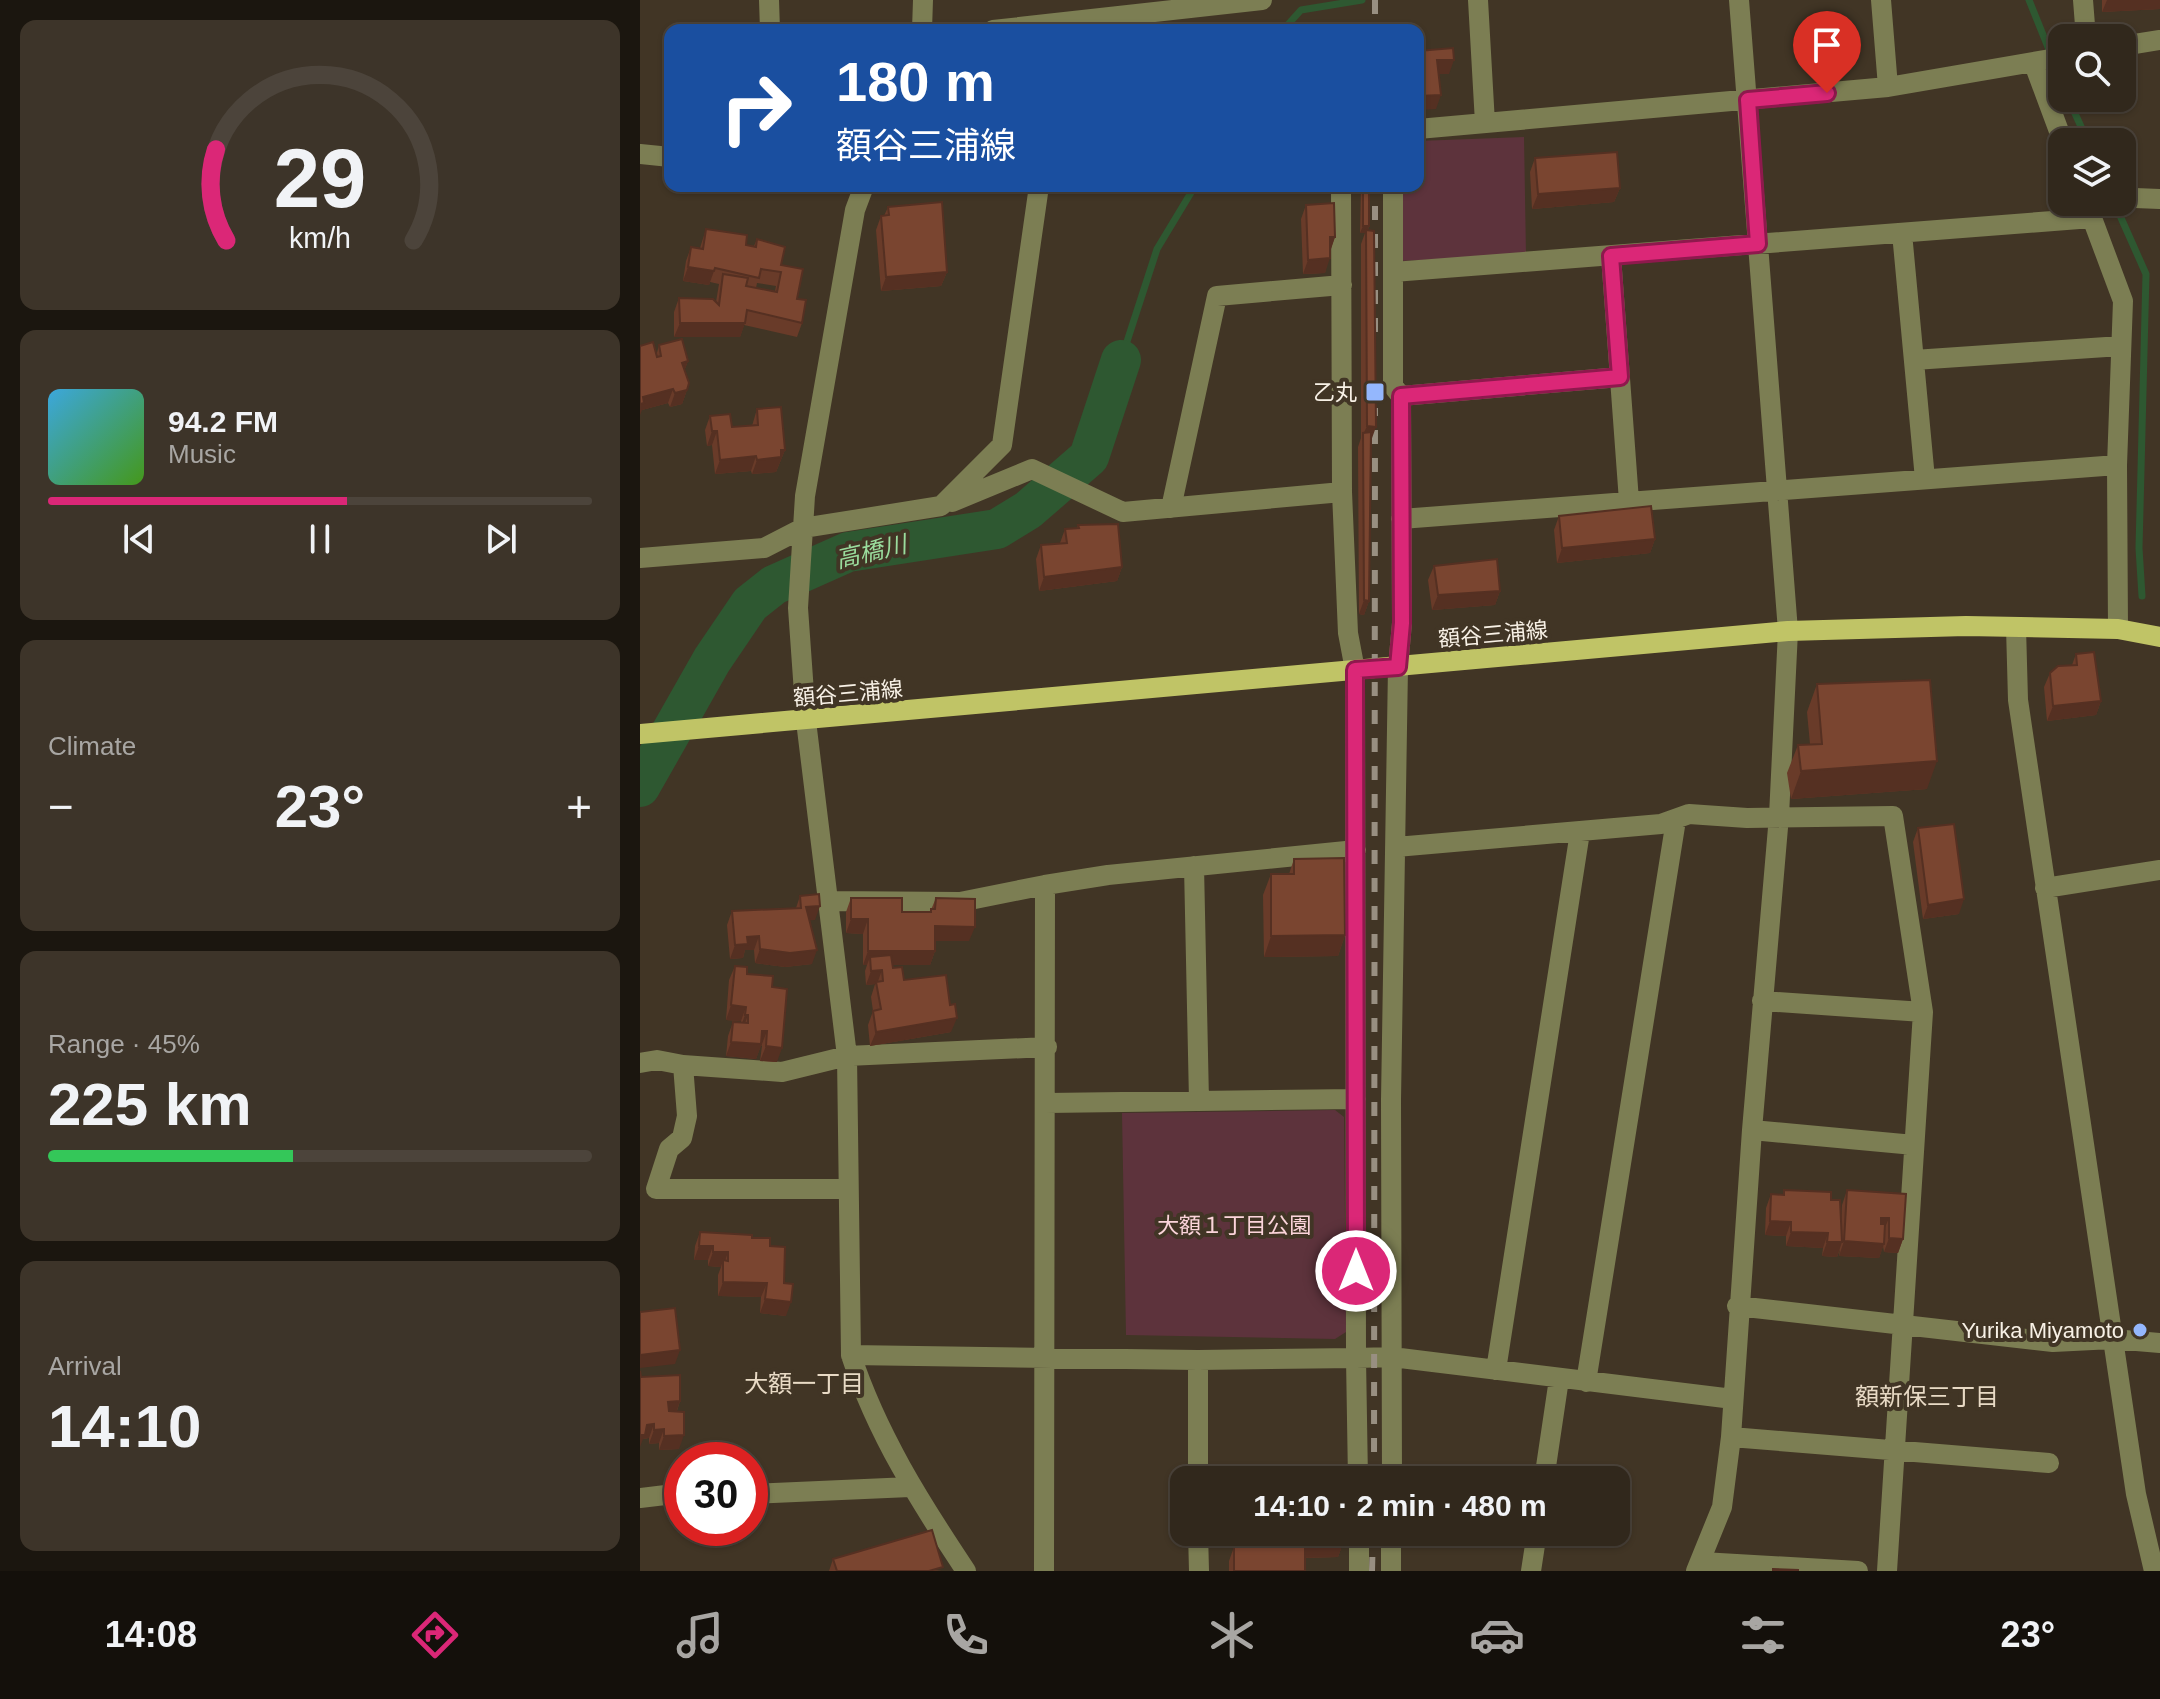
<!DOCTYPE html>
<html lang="en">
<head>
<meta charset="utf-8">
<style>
	body { margin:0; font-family:Arial,"Noto Sans JP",sans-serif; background:#3d3429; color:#f1f3f6; height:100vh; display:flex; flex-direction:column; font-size:30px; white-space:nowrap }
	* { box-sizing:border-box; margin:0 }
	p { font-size:26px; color:#a8a6a3 }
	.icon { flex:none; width:44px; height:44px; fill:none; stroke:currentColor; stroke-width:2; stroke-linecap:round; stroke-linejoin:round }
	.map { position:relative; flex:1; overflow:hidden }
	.details { display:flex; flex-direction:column; gap:20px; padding:20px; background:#1b160f; width:640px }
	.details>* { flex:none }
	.hud { position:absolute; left:24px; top:24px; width:760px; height:168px; border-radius:16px; box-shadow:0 2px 6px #0004,0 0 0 2px #4c443b; background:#1a4fa0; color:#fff; overflow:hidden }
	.controls { position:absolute; left:1408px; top:24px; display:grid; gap:16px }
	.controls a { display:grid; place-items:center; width:88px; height:88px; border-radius:16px; background:#31281c; box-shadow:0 2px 6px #0004,0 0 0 2px #4c443b; font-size:40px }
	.speed { position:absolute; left:24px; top:1442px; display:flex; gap:16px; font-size:40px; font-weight:700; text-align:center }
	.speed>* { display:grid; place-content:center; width:104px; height:104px; border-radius:50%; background:#31281c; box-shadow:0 2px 6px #0004,0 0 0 2px #4c443b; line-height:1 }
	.speed .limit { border:12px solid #d22; background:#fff; color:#111 }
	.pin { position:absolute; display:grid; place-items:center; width:68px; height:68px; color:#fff; margin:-82px -34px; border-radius:50% 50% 50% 0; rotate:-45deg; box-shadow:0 0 8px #0007 }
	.pin .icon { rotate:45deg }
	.me { position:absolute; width:88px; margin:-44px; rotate:0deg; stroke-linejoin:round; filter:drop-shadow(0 0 6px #0008) }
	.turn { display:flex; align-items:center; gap:28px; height:168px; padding:0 40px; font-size:36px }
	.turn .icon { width:104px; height:104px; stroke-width:2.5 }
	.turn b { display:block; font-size:56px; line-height:68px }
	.big { font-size:60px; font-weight:600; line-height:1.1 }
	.details .widget { flex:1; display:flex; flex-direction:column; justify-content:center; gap:12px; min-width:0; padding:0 28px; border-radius:16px; background:#3d3429 }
	.details .dial { align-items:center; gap:0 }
	.dial svg { height:208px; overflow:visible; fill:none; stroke:#4c443b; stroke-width:7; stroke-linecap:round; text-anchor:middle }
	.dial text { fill:#f1f3f6; stroke:none }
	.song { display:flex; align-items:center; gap:24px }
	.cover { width:96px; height:96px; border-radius:12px; background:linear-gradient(135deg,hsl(200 70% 55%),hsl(100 70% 35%)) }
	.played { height:8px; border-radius:4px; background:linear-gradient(90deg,#db2777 55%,#4c443b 55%) }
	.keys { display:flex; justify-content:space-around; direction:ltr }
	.heat { display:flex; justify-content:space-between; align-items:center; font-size:44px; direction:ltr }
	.charge { height:12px; border-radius:6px; background:linear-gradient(90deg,#34c759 45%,#4c443b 0) }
	.trip { position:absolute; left:530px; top:1466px; width:460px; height:80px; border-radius:16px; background:#31281c; box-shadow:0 2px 6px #0004,0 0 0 2px #4c443b; font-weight:600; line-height:80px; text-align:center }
	.tab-bar { display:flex; height:128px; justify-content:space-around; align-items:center; background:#14100b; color:#a8a6a3 }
	.tab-bar .icon { width:56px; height:56px }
	.tab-bar .on { color:#db2777 }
	.tab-bar b { font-size:36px; color:#f1f3f6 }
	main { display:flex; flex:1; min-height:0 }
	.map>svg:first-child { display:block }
	.park { fill:#5d333c }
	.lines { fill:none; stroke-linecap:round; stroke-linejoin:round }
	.stream { stroke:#2e5831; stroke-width:7 }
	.river { stroke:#2e5831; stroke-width:40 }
	.minor { stroke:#7c7e53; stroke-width:20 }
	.major { stroke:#c0c466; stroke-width:20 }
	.rail { stroke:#988f81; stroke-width:6; stroke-dasharray:14 14; stroke-linecap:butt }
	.wall { fill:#693b29; fill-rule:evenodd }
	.shaded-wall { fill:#553022 }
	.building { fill:#7a4530; stroke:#553022; stroke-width:2 }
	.route-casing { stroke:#8e194d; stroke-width:20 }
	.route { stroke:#db2777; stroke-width:14 }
	.poi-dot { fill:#94b7fd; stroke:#413525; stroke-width:3 }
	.labels { text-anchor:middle; stroke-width:8; stroke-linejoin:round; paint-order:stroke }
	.poi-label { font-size:22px; fill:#f8f1e6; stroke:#413525; text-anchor:end }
	.street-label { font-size:22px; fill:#f8f1e6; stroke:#413525 }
	.park-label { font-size:22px; fill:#fbd4da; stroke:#413525 }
	.water-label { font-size:24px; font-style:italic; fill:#9adc9d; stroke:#413525 }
	.neighbourhood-label { font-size:24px; fill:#e8dac5; stroke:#413525 }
</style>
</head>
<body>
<main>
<section class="details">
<div class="widget dial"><svg viewBox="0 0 100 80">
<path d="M14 69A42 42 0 1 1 86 69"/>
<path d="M14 69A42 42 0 0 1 10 34" stroke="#db2777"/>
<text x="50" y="56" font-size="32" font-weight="700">29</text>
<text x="50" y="72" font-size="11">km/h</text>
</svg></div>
<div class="widget">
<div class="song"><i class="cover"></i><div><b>94.2 FM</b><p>Music</p></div></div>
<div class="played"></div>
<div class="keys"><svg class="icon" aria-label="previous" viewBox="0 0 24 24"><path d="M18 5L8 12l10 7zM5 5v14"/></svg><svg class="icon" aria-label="pause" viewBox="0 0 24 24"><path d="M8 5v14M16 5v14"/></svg><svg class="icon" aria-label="next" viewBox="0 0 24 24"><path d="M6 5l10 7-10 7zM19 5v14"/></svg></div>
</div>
<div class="widget"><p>Climate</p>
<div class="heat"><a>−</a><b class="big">23°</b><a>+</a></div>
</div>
<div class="widget"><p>Range · 45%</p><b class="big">225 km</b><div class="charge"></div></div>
<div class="widget"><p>Arrival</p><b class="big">14:10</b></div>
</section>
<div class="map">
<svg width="1520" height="1571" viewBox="0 0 1520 1571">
	<rect width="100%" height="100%" fill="#413525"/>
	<!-- park -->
	<path class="park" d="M884 137 886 255 760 261V186H778V141Z
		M695 1110 704 1117 706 1332 695 1339 486 1335 482 1113Z"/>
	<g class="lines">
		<!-- stream -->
		<path class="stream" d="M1389 0 1422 82
			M643 30 661 10 722 0
			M1428 98 1448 142
			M1474 202 1506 274 1499 548 1502 596
			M481 360 517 249 555 186"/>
		<!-- river -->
		<path class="river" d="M0 787 72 660 110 604 134 585 208 552 357 529 388 510 449 457 481 360"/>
		<!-- minor -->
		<path class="minor" d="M129 0 130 30
			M838 0 845 123
			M1099 0 1148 631 1139 816 1112 1130
			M1241 0 1248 87
			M1443 0 1446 38
			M282 30 283 0
			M353 30 622 0
			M1482 46 1520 40
			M1394 64 1423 142
			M778 129 1248 87 1422 57
			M0 154 30 157
			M224 186 215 210 165 496 158 608 166 721 207 1056 211 1355C237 1434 280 1502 326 1571
			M1495 198 1520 199
			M1446 202 1483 301 1477 465 1478 629
			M1262 233 1285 479
			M971 256 989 501
			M753 272 1452 218
			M1274 360 1481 346
			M761 396 980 377
			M312 502 392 469 483 512 702 492
			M531 508 577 296 702 285
			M761 519 1477 465
			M0 558 124 548 163 528 301 506 362 445 399 186
			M1376 627 1378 700 1496 1494 1514 1571
			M756 847 1021 824 1049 814 1107 818 1253 816 1283 1012 1247 1571
			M554 866 559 1101
			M405 885 468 875 716 850
			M1405 888 1520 870
			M188 901 320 902 405 885 404 1571
			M1122 1001 1283 1012
			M0 1063 17 1060 43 1065
			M407 1103 716 1099
			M206 1189H16L29 1149 42 1138 47 1116 43 1065 142 1072 207 1056 407 1047
			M1097 1306 1413 1342 1473 1339 1520 1343
			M211 1355 558 1360 716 1358 715 670 708 633 702 492 701 186
			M558 1360V1480
			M856 1370 940 832
			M946 1382 1036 820
			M1091 1437 1409 1463
			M718 1480 716 1358 752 1357 1093 1399
			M752 1480 751 1100 758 667 762 623 761 396 753 386V186
			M904 1480 919 1379
			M110 1494 270 1487
			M0 1498 42 1493
			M558 1532 559 1571
			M719 1532V1571
			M1062 1562 1218 1571
			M751 1571V1532
			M891 1571 897 1532
			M1056 1571 1082 1507 1091 1437 1112 1130 1274 1145"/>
		<!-- major -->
		<path class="major" d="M0 734 1148 631 1326 626 1478 629 1520 637"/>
		<!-- rail -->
		<path class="rail" d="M735 0V30
			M735 332V186
			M734 1480 735 408
			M732 1571 733 1532"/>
	</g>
	<!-- wall -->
	<path class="wall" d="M1462 0H1520V9L1462 12Z
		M895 158 980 188 974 202 892 209 890 172Z
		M721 186H729V226L728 230 731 440 729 601 724 615 719 614 718 447 721 438V244L725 233H720Z
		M666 205 695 237 690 251 685 273 663 274 661 219Z
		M248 207 307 272 301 286 241 291 236 230 241 216H244Z
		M66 229 106 245 114 246 117 239 141 265 157 299 162 323 157 337 104 325 100 337H34V312L39 298 76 302 79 284 70 282 69 285 43 281 46 261 51 247 60 248ZM117 283 136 286 135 291 116 288Z
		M19 345 48 361 44 371 47 390 42 404 30 407 28 403 2 410Z
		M117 409 145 450 136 472 112 474 111 471 75 474 72 445 67 446 65 430 70 416 92 427 112 426Z
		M919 516 1015 539 1010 553 917 563 914 530Z
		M438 525 482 567 477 581 399 591 396 559 401 545 420 543 425 529 437 528Z
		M794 566 860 591 855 605 792 610 788 580Z
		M1436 654 1461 701 1456 715 1407 721 1404 687 1410 673 1432 665Z
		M1177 684 1287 789 1151 799 1147 773 1158 745 1170 744 1167 712Z
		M1278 828 1319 914 1283 919 1273 842Z
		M654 859 705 935 698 956 624 957 623 895 631 874H649Z
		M160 896 175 920H169L172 964 145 967 115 963 114 950H105L103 958 90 959 87 925 92 911 156 908Z
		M211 898 262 912H290L296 898 329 941H295V951L290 965H253V968L311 1032 230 1046 228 1025 233 1011 231 997 235 984 226 985 225 971 227 965H223V934L206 933V912Z
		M95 966 132 987 137 1062 120 1061 122 1046 121 1045 116 1059 86 1056 88 1036 93 1022H101V1021L86 1020 89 980Z
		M1144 1190 1191 1200 1201 1224 1202 1205 1207 1190 1266 1194 1263 1239 1258 1253 1244 1252 1243 1246 1239 1258 1199 1256 1200 1249 1197 1257 1182 1256 1183 1248 1146 1246V1236L1125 1235 1126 1208 1131 1194 1143 1195Z
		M60 1232 112 1238 130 1246 144 1283 146 1316 120 1313 121 1297 78 1296V1275L81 1267 68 1266V1260H54L55 1246Z
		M1 1377 40 1401 37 1411 39 1449 19 1450V1443L9 1444V1438L3 1439Z
		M612 1532H635L703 1543 698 1557 665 1558V1571H589V1561L594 1547H603L605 1541H609Z
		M193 1559 302 1571H189Z"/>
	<!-- shaded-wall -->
	<path class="shaded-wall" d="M1467 0H1520V9L1462 12Z
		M797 60H814L809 74H792Z
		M801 95 796 109 778 110V96Z
		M980 188 974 202 892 209 898 194Z
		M723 226H729L727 233 726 230 725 233H720Z
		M690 237H695L690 252Z
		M690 258 685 273 663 274 668 260Z
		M48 267 74 271 69 285 43 281Z
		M307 272 301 286 241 291 246 277Z
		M40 323H105L100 337H34Z
		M48 361 43 375 42 363Z
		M33 389 28 403 2 410 0 415V404L3 397Z
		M47 390 42 404 30 407 35 393Z
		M727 426 736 427 731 441 723 435Z
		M72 431H77L72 445 67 446Z
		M141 450H145L136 472 112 474 117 460Z
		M116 456 111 471 75 474 80 460Z
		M1015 539 1010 553 917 563 922 548Z
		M482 567 477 581 399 591 404 577Z
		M860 591 855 605 792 610 798 595Z
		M724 600 729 601 724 615 719 614Z
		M1461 701 1456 715 1407 721 1413 706Z
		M1297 761 1287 789 1151 799 1161 771Z
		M1324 899 1319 914 1283 919 1288 905Z
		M180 906 175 920 161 921 166 907Z
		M211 919H228L223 934 206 933Z
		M295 926 335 927 329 941H290Z
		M705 935 698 956 624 957 631 936Z
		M119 936 114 950H105L103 958 90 959 95 945 107 937Z
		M120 949 177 950 172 964 145 967 115 963Z
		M228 951H295L290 965H230V957L227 965H223Z
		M242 970 237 984 226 985 231 971Z
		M91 1005 106 1007 101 1021 86 1020Z
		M105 1015H108L103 1029H100Z
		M317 1018 311 1032 230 1046 236 1032Z
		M122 1031H127L116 1059 86 1056 91 1042Z
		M126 1046 142 1048 137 1062 120 1061Z
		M1241 1218H1249L1243 1232H1236Z
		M1130 1221 1151 1222 1146 1236 1125 1235Z
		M1151 1232 1188 1233 1183 1248 1146 1246Z
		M1249 1238 1263 1239 1258 1253 1244 1252Z
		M1204 1241 1244 1244 1239 1258 1199 1256Z
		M1187 1242H1202L1197 1257 1182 1256Z
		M59 1246H73L68 1260H54Z
		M73 1252H88L83 1267V1260L81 1267 68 1266Z
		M83 1282 127 1283 121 1297 78 1296Z
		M125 1299 151 1302 146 1316 120 1313Z
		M40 1350 35 1364 0 1368V1355Z
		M40 1401 35 1416H23L28 1402Z
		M14 1424 9 1438 3 1439 0 1447V1435L7 1425Z
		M24 1429 19 1443 9 1444 14 1430Z
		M44 1435 39 1449 19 1450 24 1436Z
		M703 1543 698 1557 660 1558 665 1544Z"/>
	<!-- building -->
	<path class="building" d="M813 48 814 60H797L801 95 778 96V51Z
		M977 152 980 188 898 194 895 158Z
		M723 186H729V226H723Z
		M302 202 307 272 246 277 241 216 249 215 248 207Z
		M694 203 695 237H690V258L668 260 666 205Z
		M66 229 107 235 106 245 116 247 117 239 145 247 141 265 163 269 157 299 166 300 162 323 107 310 105 323H40L39 298 73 299 79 305 83 274 108 278 106 286 137 292 141 272 121 269 119 278 75 268 74 271 48 267 51 247 63 249Z
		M726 230 734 231 736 427 727 426Z
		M42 339 48 361 42 363 49 383 47 390 35 393 33 389 3 397 4 403 0 404V346L13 342 17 357 21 356 19 345Z
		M141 407 145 450H141V457L117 460 116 456 80 460 77 431H72L70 416 90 414 92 427 118 425 117 409Z
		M731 432 729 601 724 600 723 433Z
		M1011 506 1015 539 922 548 919 516Z
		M478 524 482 567 404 577 401 545 427 543 425 529 439 528 438 525Z
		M857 559 860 591 798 595 794 566Z
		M1454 652 1461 701 1413 706 1410 673 1418 666 1437 665 1436 654Z
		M1290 680 1297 761 1161 771 1158 745 1182 744 1177 684Z
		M1314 824 1324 899 1288 905 1278 828Z
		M704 858 705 935 631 936V874H654V859Z
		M179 894 180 906 166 907 177 950 150 953 120 949 119 936 107 937 108 944 95 945 92 911 161 908 160 896Z
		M211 898H262V912H291V909H295L296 898 335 899V927L295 926V951H228V919H211Z
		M251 955 253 968 262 967 264 980 306 975 310 1005 315 1004 317 1018 236 1032 233 1011 241 1009 236 982 243 981 242 970 231 971 230 957Z
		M95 966 107 967V974L133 976 132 987 147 989 142 1048 126 1046 127 1031H122L121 1044 91 1042 93 1022 108 1023V1015H105L106 1007 91 1005Z
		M1144 1190 1191 1192V1200H1200L1202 1242H1187L1188 1233 1151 1232V1222L1130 1221 1131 1194 1144 1195Z
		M1207 1190 1266 1194 1263 1239 1249 1238V1218H1241V1224H1245L1244 1244 1204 1241Z
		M60 1232 112 1235V1238H130V1246L145 1247 144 1283 153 1284 151 1302 125 1299 127 1283 83 1282V1260L88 1261V1252H73V1246H59Z
		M35 1308 40 1350 0 1355V1312Z
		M0 1371 1 1377 40 1375V1401L28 1402 29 1411 44 1412V1435L24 1436V1429L14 1430V1424L7 1425 5 1435H0Z
		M292 1530 303 1567 289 1571H197L193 1559Z
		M614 1532H703V1543L665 1544V1571H594V1547H605V1541H614Z
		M1133 1569 1158 1570V1571H1133Z"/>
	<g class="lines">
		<defs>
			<path id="route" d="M716 1271 715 670 758 667 762 623 761 396 980 377 971 256 1118 244 1108 100 1187 93"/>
		</defs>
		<!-- route casing -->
		<use href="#route" class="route-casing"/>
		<!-- route -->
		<use href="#route" class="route"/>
	</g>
	<!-- markers -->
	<g class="poi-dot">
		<rect x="725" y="382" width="20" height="20" rx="4"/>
		<circle cx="1500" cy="1330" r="8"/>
	</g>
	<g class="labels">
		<!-- poi labels -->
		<g class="poi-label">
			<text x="717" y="400">乙丸</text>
			<text x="1484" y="1338">Yurika Miyamoto</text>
		</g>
		<!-- street labels -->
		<g class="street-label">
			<text transform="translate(853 634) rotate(-5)" y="8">額谷三浦線</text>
			<text transform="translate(208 693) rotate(-5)" y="8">額谷三浦線</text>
		</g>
		<!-- park labels -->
		<g class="park-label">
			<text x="594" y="1233">大額１丁目公園</text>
		</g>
		<!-- water labels -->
		<g class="water-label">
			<text transform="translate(231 552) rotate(-13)" y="8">高橋川</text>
		</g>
		<!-- neighbourhood labels -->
		<g class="neighbourhood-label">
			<text x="164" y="1392">大額一丁目</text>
			<text x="1287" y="1405">額新保三丁目</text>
		</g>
	</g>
</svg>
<div class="controls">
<a><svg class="icon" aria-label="search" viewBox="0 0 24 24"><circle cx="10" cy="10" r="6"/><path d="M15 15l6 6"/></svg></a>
<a><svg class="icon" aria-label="layers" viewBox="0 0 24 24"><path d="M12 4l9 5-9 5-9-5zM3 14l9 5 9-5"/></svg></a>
</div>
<div class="speed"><div class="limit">30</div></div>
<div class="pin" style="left:1187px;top:93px;background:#d93025"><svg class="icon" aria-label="arrive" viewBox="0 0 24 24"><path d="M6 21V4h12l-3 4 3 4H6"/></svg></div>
<svg class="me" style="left:716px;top:1271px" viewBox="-20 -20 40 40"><circle r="17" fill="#db2777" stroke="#fff" stroke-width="3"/><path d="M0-11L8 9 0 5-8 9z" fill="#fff"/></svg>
<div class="trip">14:10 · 2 min · 480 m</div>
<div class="hud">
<div class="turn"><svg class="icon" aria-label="right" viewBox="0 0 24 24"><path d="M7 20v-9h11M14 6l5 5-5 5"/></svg><div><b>180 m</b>額谷三浦線</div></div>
</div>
</div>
</main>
<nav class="tab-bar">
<b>14:08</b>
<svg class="icon on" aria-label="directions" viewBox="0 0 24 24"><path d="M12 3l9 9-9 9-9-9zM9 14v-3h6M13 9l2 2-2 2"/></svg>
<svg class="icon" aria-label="music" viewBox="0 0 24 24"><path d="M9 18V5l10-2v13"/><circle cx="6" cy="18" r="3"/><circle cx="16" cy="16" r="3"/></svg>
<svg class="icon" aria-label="phone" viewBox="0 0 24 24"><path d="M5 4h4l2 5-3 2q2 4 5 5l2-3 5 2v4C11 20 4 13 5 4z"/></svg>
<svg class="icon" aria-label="climate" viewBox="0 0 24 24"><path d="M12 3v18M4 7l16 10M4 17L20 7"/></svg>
<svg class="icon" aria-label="car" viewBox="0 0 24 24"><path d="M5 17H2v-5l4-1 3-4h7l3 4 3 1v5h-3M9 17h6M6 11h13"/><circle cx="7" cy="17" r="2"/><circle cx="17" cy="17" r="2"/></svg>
<svg class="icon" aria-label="filters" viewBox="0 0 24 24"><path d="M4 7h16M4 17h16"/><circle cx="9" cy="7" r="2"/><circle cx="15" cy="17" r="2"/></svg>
<b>23°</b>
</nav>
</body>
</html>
